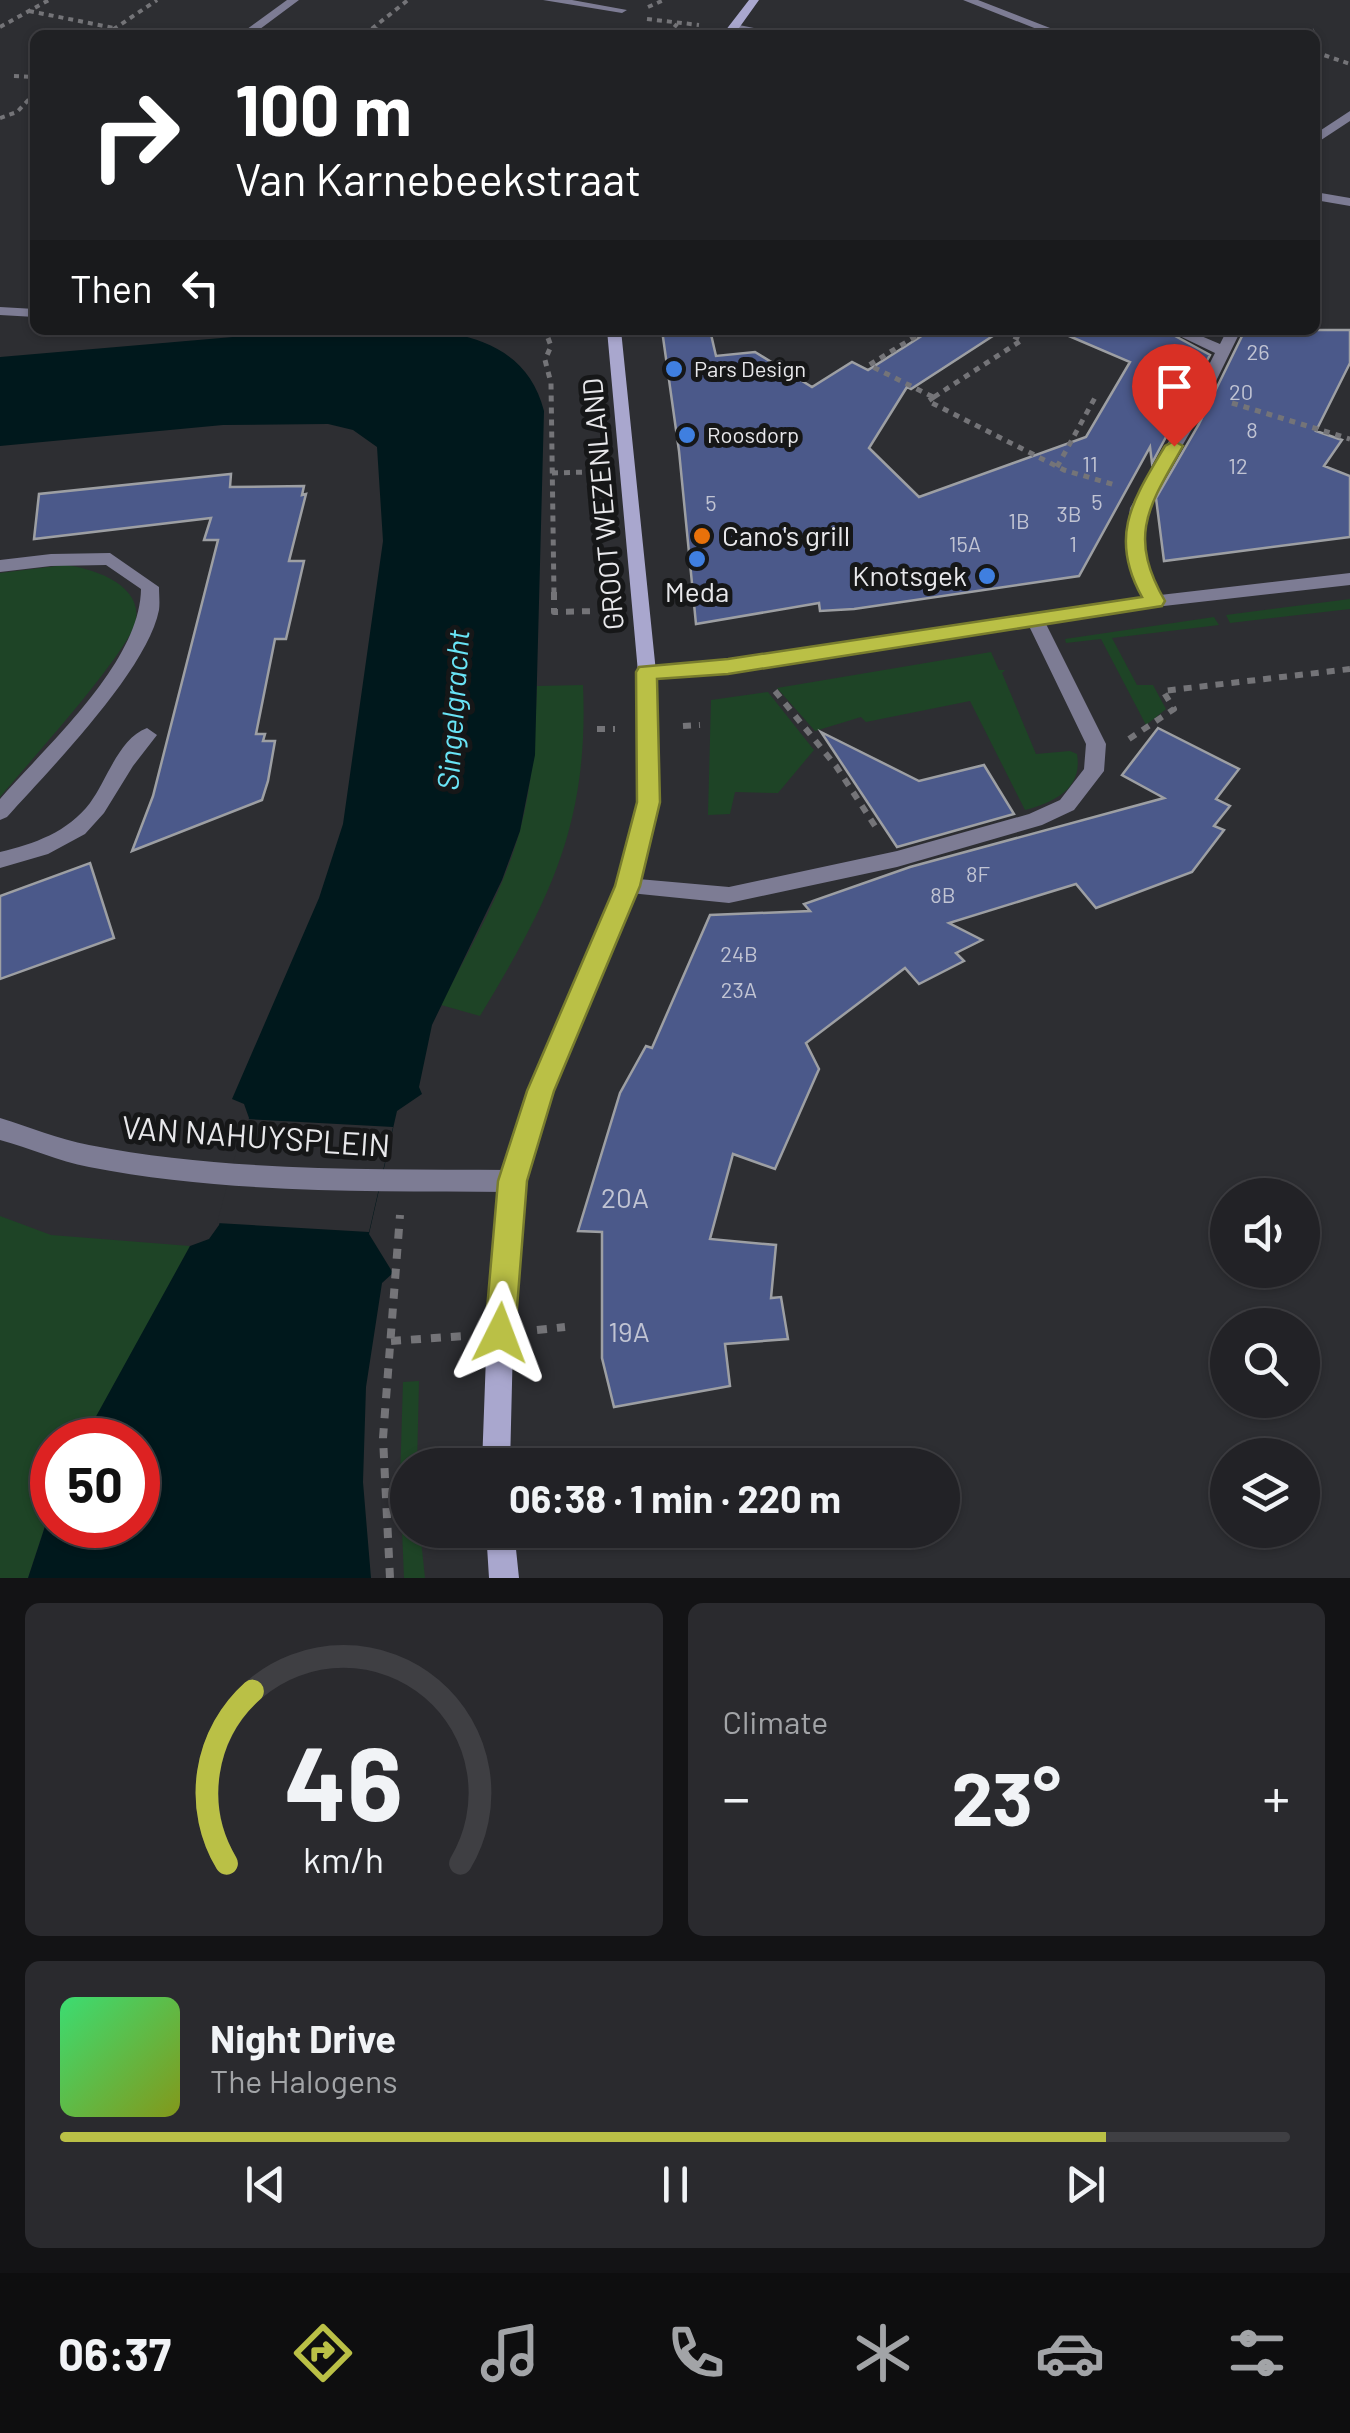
<!DOCTYPE html>
<html lang="en">
<head>
<meta charset="utf-8">
<style>
	body { margin:0; font-family:Barlow,sans-serif; background:#2a2a2e; color:#f1f3f6; height:100vh; display:flex; flex-direction:column; font-size:38px; white-space:nowrap }
	* { box-sizing:border-box; margin:0 }
	p { font-size:32px; color:#a2a4a7 }
	.icon { flex:none; width:55px; height:55px; fill:none; stroke:currentColor; stroke-width:2; stroke-linecap:round; stroke-linejoin:round }
	.map { position:relative; height:1578px; overflow:hidden }
	.panel { display:flex; flex-direction:column; gap:25px; padding:25px; background:#131315; flex:1 }
	.panel>* { flex:none }
	.guide { position:absolute; left:30px; top:30px; width:1290px; height:305px; border-radius:15px; box-shadow:0 2px 8px #0004,0 0 0 2px #3f3f43; background:#202124; color:#fff; overflow:hidden }
	.buttons { position:absolute; left:1210px; top:1178px; display:grid; gap:20px }
	.buttons a { display:grid; place-items:center; width:110px; height:110px; border-radius:50%; background:#222226; box-shadow:0 2px 8px #0004,0 0 0 2px #3f3f43; font-size:50px }
	.speed { position:absolute; left:30px; top:1418px; display:flex; gap:20px; font-size:50px; font-weight:700; text-align:center }
	.speed>* { display:grid; place-content:center; width:130px; height:130px; border-radius:50%; background:#222226; box-shadow:0 2px 8px #0004,0 0 0 2px #3f3f43; line-height:1 }
	.speed .limit { border:15px solid #d22; background:#fff; color:#111 }
	.pin { position:absolute; display:grid; place-items:center; width:85px; height:85px; color:#fff; margin:-102px -42px; border-radius:50% 50% 50% 0; rotate:-45deg; box-shadow:0 0 10px #0007 }
	.pin .icon { rotate:45deg }
	.me { position:absolute; width:110px; margin:-55px; rotate:3deg; stroke-linejoin:round; filter:drop-shadow(0 0 8px #0008) }
	.turn { display:flex; align-items:center; gap:35px; height:210px; padding:0 40px; font-size:45px }
	.turn .icon { width:130px; height:130px; stroke-width:2.5 }
	.turn b { display:block; font-size:70px; line-height:85px }
	.then { display:flex; align-items:center; height:95px; padding:0 40px; background:#0003; gap:20px; font-size:38px }
	.big { font-size:75px; font-weight:700; line-height:1.1 }
	.panel .widget { flex:1; display:flex; flex-direction:column; justify-content:center; gap:15px; min-width:0; padding:0 35px; border-radius:15px; background:#2a2a2e }
	.panel .dial { align-items:center; gap:0 }
	.dial svg { height:260px; overflow:visible; fill:none; stroke:#3f3f43; stroke-width:7; stroke-linecap:round; text-anchor:middle }
	.dial text { fill:#f1f3f6; stroke:none }
	.song { display:flex; align-items:center; gap:30px }
	.cover { width:120px; height:120px; border-radius:15px; background:linear-gradient(135deg,hsl(140 70% 55%),hsl(70 70% 35%)) }
	.played { height:10px; border-radius:5px; background:linear-gradient(90deg,#bac046 85%,#3f3f43 85%) }
	.keys { display:flex; justify-content:space-around; direction:ltr }
	.heat { display:flex; justify-content:space-between; align-items:center; font-size:55px; direction:ltr }
	.panel .tiles { flex:1; display:grid; gap:25px; grid-template-columns:1fr 1fr }
	.widget:last-child { grid-column:span 2 }
	.trip { position:absolute; left:390px; top:1448px; width:570px; height:100px; border-radius:50px; background:#222226; box-shadow:0 2px 8px #0004,0 0 0 2px #3f3f43; font-weight:700; line-height:100px; text-align:center }
	.tab-bar { display:flex; height:160px; justify-content:space-around; align-items:center; background:#0e0e0f; color:#a2a4a7 }
	.tab-bar .icon { width:70px; height:70px }
	.tab-bar .active { color:#bac046 }
	.tab-bar b { font-size:45px; color:#f1f3f6 }
	.map>svg:first-child { display:block }
	.green { fill:#1e4426 }
	.water { fill:#00181c }
	.pier { fill:#2d2e32 }
	.building { fill:#4b598a; stroke:#9d9fa3; stroke-width:2.5 }
	.lines { fill:none; stroke-linecap:round; stroke-linejoin:round }
	.path-far3 { stroke:#747478; stroke-width:4; stroke-dasharray:5 5; stroke-linecap:butt }
	.path-far2 { stroke:#747478; stroke-width:5; stroke-dasharray:6 6; stroke-linecap:butt }
	.path-far1 { stroke:#747478; stroke-width:6; stroke-dasharray:8 8; stroke-linecap:butt }
	.path { stroke:#747478; stroke-width:8; stroke-dasharray:10 10; stroke-linecap:butt }
	.lane { fill:#7d7c94; fill-rule:evenodd }
	.street { fill:#7d7c94; fill-rule:evenodd }
	.secondary { fill:#a9a7ce; fill-rule:evenodd }
	.route { fill:#bac046; stroke:#797d2e; stroke-width:2.5 }
	.shop-dot { fill:#3f7fe0; stroke:#161718; stroke-width:4 }
	.food-dot { fill:#e8710a; stroke:#161718; stroke-width:4 }
	.labels { text-anchor:middle; stroke-width:10; stroke-linejoin:round; paint-order:stroke }
	.number-label { font-size:22px; fill:#c1c4d3 }
	.far-poi-label { font-size:22px; fill:#e8e8eb; stroke:#161718; text-anchor:start }
	.street-label { font-size:28px; fill:#e8e8eb; stroke:#161718 }
	.poi-label { font-size:28px; fill:#e8e8eb; stroke:#161718; text-anchor:start }
	.near-number-label { font-size:28px; fill:#c1c4d3 }
	.water-label { font-size:30px; font-style:italic; fill:#69e4f6; stroke:#161718 }
	.near-street-label { font-size:32px; fill:#e8e8eb; stroke:#161718 }
</style>
</head>
<body>
<div class="map">
<svg width="1350" height="1578" viewBox="0 0 1350 1578">
	<rect width="100%" height="100%" fill="#2d2e32"/>
	<!-- green -->
	<path class="green" d="M65 565C92 568 142 584 136 620 131 650 25 767 0 797V573Z
		M1350 599V609L1230 623 1226 615Z
		M1214 617 1219 625 1112 638 1137 685H1153L1166 709 1146 725 1101 639 1066 643 1065 639Z
		M991 652 999 670H1005L1002 673 1036 754 1070 751 1077 754C1083 789 1054 802 1025 810L970 701 866 722 861 717 815 731 777 688Z
		M583 685C589 824 550 900 480 1016L441 1005C469 949 504 891 520 830 533 783 535 735 537 686Z
		M768 692 814 750 778 793 735 792 730 814 708 815 711 700Z
		M0 1216 51 1235 190 1246 86 1440H52V1505L28 1578H0Z
		M419 1381 417 1465H408V1530H420L425 1578H404L400 1480 403 1382Z"/>
	<!-- water -->
	<path class="water" d="M314 330C393 330 519 311 544 411L535 755 520 831 502 880 432 1025 419 1087 422 1094 397 1111 369 1234 393 1273 382 1283 366 1387 363 1482 371 1578H28L52 1505V1525H138V1440H83L190 1246 209 1239 219 1225 249 1118 244 1104 232 1099 319 898 343 824 383 541 377 447 353 430 328 424 223 425 0 446V357Z"/>
	<!-- pier -->
	<path class="pier" d="M245 1119 393 1127 369 1232 217 1223Z"/>
	<!-- building -->
	<path class="building" d="M662 330H710L716 356 755 352 812 387 852 362 868 370 931 330H1002L911 389 907 387 869 448 919 497 1086 437 1130 362 1055 330H1164L1210 355 1152 463 1150 447 1079 576 854 609 820 611 819 603 696 624 679 451Z
		M1245 330H1350V363L1316 431 1342 440 1324 466 1350 476V537L1164 561 1156 498 1199 424Z
		M231 474 230 487 304 486 302 495 306 494 289 561H304L286 639H275L256 734H265L263 741H275L268 781 262 800 132 851 153 796 218 540H204L211 518 34 539 39 494Z
		M1158 728 1239 769 1216 799 1230 806 1214 826 1224 830 1192 872 1096 908 1076 884 949 923 982 940 956 953 964 961 919 984 905 968 806 1043 819 1069 775 1169 733 1154 710 1239 776 1245 771 1298 781 1297 788 1339 725 1344 730 1386 614 1407 602 1358V1232L578 1231 620 1093 646 1046 652 1048 710 915 810 911 804 904 910 867 1164 798 1122 775Z
		M821 732 919 781 984 765 1014 814 897 847Z
		M90 863 114 938 0 979V896Z"/>
	<g class="lines">
		<!-- path-far3 -->
		<path class="path-far3" d="M648 7 664 0
			M29 11 114 28
			M647 19 699 25
			M0 27 49 0
			M373 29 432 35
			M105 35 157 0
			M364 35 408 0
			M668 35 677 24
			M1305 35 1314 30
			M1315 52 1350 64
			M14 76 35 77
			M0 118 17 112 35 93"/>
		<!-- path-far2 -->
		<path class="path-far2" d="M926 330 869 365 933 397
			M548 338 551 346 545 360 551 383 554 595
			M934 397 928 401 1064 470 1115 485
			M934 397 1022 340 1000 330
			M1232 403 1350 439
			M1057 467 1097 394
			M552 473 587 472"/>
		<!-- path-far1 -->
		<path class="path-far1" d="M554 592V612L598 611
			M775 691 836 766 877 829
			M683 726 700 725
			M597 729H615
			M1129 739 1174 709 1163 691 1350 669"/>
		<!-- path -->
		<path class="path" d="M537 1330 565 1327
			M391 1341 464 1336
			M390 1578 383 1438 400 1215"/>
		<!-- lane -->
		<path class="lane" d="M147 728 157 735 133 766 104 813 85 834 48 854 0 868V852C34 844 68 832 90 803 107 780 119 738 147 728Z"/>
		<!-- street -->
		<path class="street" d="M287 0H299L252 35H239Z
			M543 0H572L627 10 622 13Z
			M963 0H978L1068 35H1052Z
			M734 24 774 32 780 35H757L730 29V25Z
			M1350 111V121L1315 144V134Z
			M1315 192 1350 198V206L1315 200Z
			M0 307 35 309V317L0 315Z
			M1167 330H1187L1220 344 1227 330H1241L1196 422 1146 508 1144 536 1149 575 1160 595 1350 573V585L1155 607 1046 624 1106 744 1104 771 1074 810 1042 825 897 867 729 903 620 892 616 886 620 880 627 878 729 887 897 851 1029 814 1060 800 1084 769 1086 744 1029 626 728 672 647 678 638 672 647 666 728 660 1144 597 1131 575 1126 536 1130 508 1180 422 1215 353Z
			M110 553 159 587C159 594 160 603 159 610 147 671 49 770 7 817L0 820V799C47 745 140 663 141 589L106 565 51 566 0 572V560L51 554Z
			M0 1118C30 1127 58 1139 89 1145 227 1172 372 1169 512 1170L521 1173 524 1181 521 1189 512 1192C372 1191 227 1194 89 1167 58 1161 30 1148 0 1140Z"/>
		<!-- secondary -->
		<path class="secondary" d="M749 0H759L734 35H722Z
			M607 330H621L656 672 658 802 638 886 553 1091 524 1181 514 1302 510 1465H482L488 1302 500 1181 529 1091 616 886 638 802V672Z
			M486 1530H514L519 1578H489Z"/>
	</g>
	<!-- route -->
	<path class="route" d="M1174 441 1183 446C1149 506 1127 535 1165 601L1162 606 728 674 657 679 660 802 640 886 554 1091 527 1181 515 1333 510 1344 500 1348 489 1344 485 1333 498 1181 527 1091 615 886 637 802 636 672 639 667 728 659 1142 597C1108 536 1133 500 1165 446Z"/>
	<!-- markers -->
	<g class="shop-dot">
		<circle cx="674" cy="369" r="10"/>
		<circle cx="687" cy="435" r="10"/>
		<circle cx="697" cy="559" r="10"/>
		<circle cx="987" cy="576" r="10"/>
	</g>
	<circle class="food-dot" cx="702" cy="536" r="10"/>
	<g class="labels">
		<!-- number labels -->
		<g class="number-label">
			<text x="1258" y="360">26</text>
			<text x="1241" y="400">20</text>
			<text x="1252" y="438">8</text>
			<text x="1090" y="472">11</text>
			<text x="1238" y="474">12</text>
			<text x="1097" y="510">5</text>
			<text x="711" y="511">5</text>
			<text x="1069" y="522">3B</text>
			<text x="1019" y="529">1B</text>
			<text x="965" y="552">15A</text>
			<text x="1073" y="552">1</text>
			<text x="978" y="882">8F</text>
			<text x="943" y="903">8B</text>
			<text x="739" y="962">24B</text>
			<text x="739" y="998">23A</text>
		</g>
		<!-- far-poi labels -->
		<g class="far-poi-label">
			<text x="694" y="377">Pars Design</text>
			<text x="707" y="443">Roosdorp</text>
		</g>
		<!-- street labels -->
		<g class="street-label">
			<text transform="translate(603 504) rotate(-95)" y="10">GROOT WEZENLAND</text>
		</g>
		<!-- poi labels -->
		<g class="poi-label">
			<text x="722" y="546">Cano's grill</text>
			<text x="967" y="586" text-anchor="end">Knotsgek</text>
			<text x="697" y="602" text-anchor="middle">Meda</text>
		</g>
		<!-- near-number labels -->
		<g class="near-number-label">
			<text x="625" y="1208">20A</text>
			<text x="629" y="1342">19A</text>
		</g>
		<!-- water labels -->
		<g class="water-label">
			<text transform="translate(454 710) rotate(-86)" y="10">Singelgracht</text>
		</g>
		<!-- near-street labels -->
		<g class="near-street-label">
			<text transform="translate(256 1137) rotate(4)" y="11">VAN NAHUYSPLEIN</text>
		</g>
	</g>
</svg>
<div class="buttons">
<a><svg class="icon" aria-label="sound" viewBox="0 0 24 24"><path d="M4 9h4l5-4v14l-5-4H4zM17 9q2 3 0 6"/></svg></a>
<a><svg class="icon" aria-label="search" viewBox="0 0 24 24"><circle cx="10" cy="10" r="6"/><path d="M15 15l6 6"/></svg></a>
<a><svg class="icon" aria-label="layers" viewBox="0 0 24 24"><path d="M12 4l9 5-9 5-9-5zM3 14l9 5 9-5"/></svg></a>
</div>
<div class="speed"><div class="limit">50</div></div>
<div class="pin" style="left:1174px;top:446px;background:#d93025"><svg class="icon" aria-label="arrive" viewBox="0 0 24 24"><path d="M6 21V4h12l-3 4 3 4H6"/></svg></div>
<svg class="me" style="left:500px;top:1333px" viewBox="-20 -20 40 40"><path d="M0-17L14 15 0 8-14 15z" fill="#bac046" stroke="#fff" stroke-width="4"/></svg>
<div class="trip">06:38 · 1 min · 220 m</div>
<div class="guide">
<div class="turn"><svg class="icon" aria-label="right" viewBox="0 0 24 24"><path d="M7 20v-9h11M14 6l5 5-5 5"/></svg><div><b>100 m</b>Van Karnebeekstraat</div></div>
<div class="then">Then<svg class="icon" aria-label="left" viewBox="0 0 24 24"><path d="M17 20v-9H6M10 6l-5 5 5 5"/></svg></div>
</div>
</div>
<section class="panel">
<div class="tiles">
<div class="widget dial"><svg viewBox="0 0 100 80">
<path d="M14 69A42 42 0 1 1 86 69"/>
<path d="M14 69A42 42 0 0 1 22 16" stroke="#bac046"/>
<text x="50" y="56" font-size="32" font-weight="700">46</text>
<text x="50" y="72" font-size="11">km/h</text>
</svg></div>
<div class="widget"><p>Climate</p>
<div class="heat"><a>−</a><b class="big">23°</b><a>+</a></div>
</div>
<div class="widget">
<div class="song"><i class="cover"></i><div><b>Night Drive</b><p>The Halogens</p></div></div>
<div class="played"></div>
<div class="keys"><svg class="icon" aria-label="previous" viewBox="0 0 24 24"><path d="M18 5L8 12l10 7zM5 5v14"/></svg><svg class="icon" aria-label="pause" viewBox="0 0 24 24"><path d="M8 5v14M16 5v14"/></svg><svg class="icon" aria-label="next" viewBox="0 0 24 24"><path d="M6 5l10 7-10 7zM19 5v14"/></svg></div>
</div>
</div>
</section>
<nav class="tab-bar">
<b>06:37</b>
<svg class="icon active" aria-label="directions" viewBox="0 0 24 24"><path d="M12 3l9 9-9 9-9-9zM9 14v-3h6M13 9l2 2-2 2"/></svg>
<svg class="icon" aria-label="music" viewBox="0 0 24 24"><path d="M9 18V5l10-2v13"/><circle cx="6" cy="18" r="3"/><circle cx="16" cy="16" r="3"/></svg>
<svg class="icon" aria-label="phone" viewBox="0 0 24 24"><path d="M5 4h4l2 5-3 2q2 4 5 5l2-3 5 2v4C11 20 4 13 5 4z"/></svg>
<svg class="icon" aria-label="climate" viewBox="0 0 24 24"><path d="M12 3v18M4 7l16 10M4 17L20 7"/></svg>
<svg class="icon" aria-label="car" viewBox="0 0 24 24"><path d="M5 17H2v-5l4-1 3-4h7l3 4 3 1v5h-3M9 17h6M6 11h13"/><circle cx="7" cy="17" r="2"/><circle cx="17" cy="17" r="2"/></svg>
<svg class="icon" aria-label="filters" viewBox="0 0 24 24"><path d="M4 7h16M4 17h16"/><circle cx="9" cy="7" r="2"/><circle cx="15" cy="17" r="2"/></svg>
</nav>
</body>
</html>
